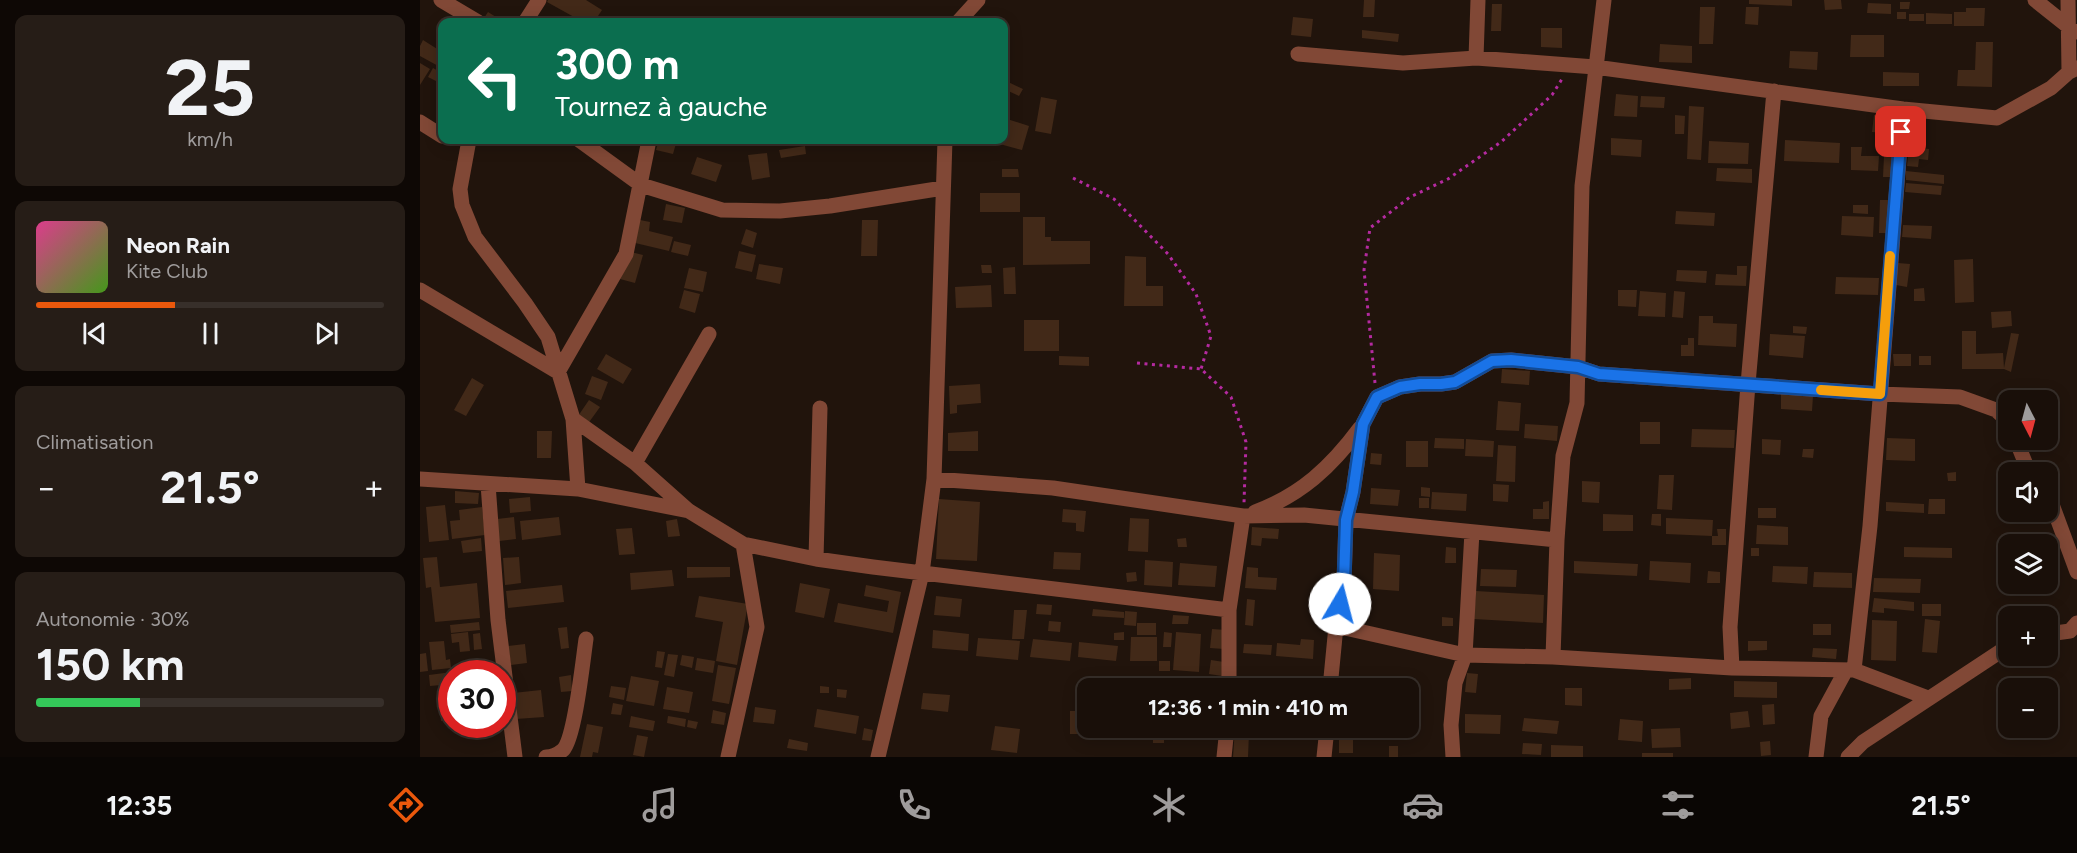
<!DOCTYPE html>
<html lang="fr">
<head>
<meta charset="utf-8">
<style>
	body { margin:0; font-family:Figtree,sans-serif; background:#261d17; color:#f1f3f6; height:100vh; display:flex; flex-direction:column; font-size:22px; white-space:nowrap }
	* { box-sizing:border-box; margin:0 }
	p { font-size:20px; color:#9f9c9c }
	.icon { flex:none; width:33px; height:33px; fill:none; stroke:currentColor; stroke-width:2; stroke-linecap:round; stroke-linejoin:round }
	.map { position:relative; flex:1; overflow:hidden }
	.sheet { display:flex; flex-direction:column; gap:15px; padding:15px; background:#0e0805; width:420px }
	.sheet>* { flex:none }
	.banner { position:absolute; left:18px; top:18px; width:570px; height:126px; border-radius:12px; box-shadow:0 3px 15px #0003,0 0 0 2px #372f2a; background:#0b6e4f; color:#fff; overflow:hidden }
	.needle { width:39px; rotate:174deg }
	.fabs { position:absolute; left:1578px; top:390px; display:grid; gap:12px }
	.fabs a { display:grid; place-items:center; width:60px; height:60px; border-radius:12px; background:#190f09; box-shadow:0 3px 15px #0003,0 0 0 2px #372f2a; font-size:30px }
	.speed { position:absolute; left:18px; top:660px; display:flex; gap:12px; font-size:30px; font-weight:700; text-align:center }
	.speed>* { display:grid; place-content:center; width:78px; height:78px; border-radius:50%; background:#190f09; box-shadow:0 3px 15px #0003,0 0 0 2px #372f2a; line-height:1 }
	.speed .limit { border:9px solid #d22; background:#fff; color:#111 }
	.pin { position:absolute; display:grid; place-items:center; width:51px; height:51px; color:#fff; margin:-26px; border-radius:12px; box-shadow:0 3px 9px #0006 }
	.me { position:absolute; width:66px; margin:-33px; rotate:8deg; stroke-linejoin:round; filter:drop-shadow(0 0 4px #0008) }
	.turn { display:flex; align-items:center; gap:21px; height:126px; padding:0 18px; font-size:27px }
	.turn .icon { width:78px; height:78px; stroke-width:2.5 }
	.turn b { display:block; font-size:42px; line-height:51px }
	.big { font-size:45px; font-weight:700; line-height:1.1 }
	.sheet .widget { flex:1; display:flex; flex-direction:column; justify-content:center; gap:9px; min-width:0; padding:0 21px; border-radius:12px; background:#261d17 }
	.sheet .dial { align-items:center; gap:0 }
	.dial b { font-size:78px; line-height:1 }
	.song { display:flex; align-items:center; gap:18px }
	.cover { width:72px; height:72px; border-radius:9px; background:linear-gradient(135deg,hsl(330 70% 55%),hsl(100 70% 35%)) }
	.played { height:6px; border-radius:3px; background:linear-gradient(90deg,#ea580c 40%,#372f2a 40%) }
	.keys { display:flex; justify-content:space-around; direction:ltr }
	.heat { display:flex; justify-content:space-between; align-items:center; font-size:33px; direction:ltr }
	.charge { height:9px; border-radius:4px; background:linear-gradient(90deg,#34c759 30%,#372f2a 0) }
	.trip { position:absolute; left:657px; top:678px; width:342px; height:60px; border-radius:12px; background:#190f09; box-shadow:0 3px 15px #0003,0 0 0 2px #372f2a; font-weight:700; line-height:60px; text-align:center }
	.menu { display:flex; height:96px; justify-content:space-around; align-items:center; background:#0a0604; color:#9f9c9c }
	.menu .icon { width:42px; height:42px }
	.menu .selected { color:#ea580c }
	.menu b { font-size:27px; color:#f1f3f6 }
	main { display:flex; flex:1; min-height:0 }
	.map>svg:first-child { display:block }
	.building { fill:#422918 }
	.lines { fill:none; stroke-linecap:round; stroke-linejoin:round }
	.path { stroke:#b42aa0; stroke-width:3; stroke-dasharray:3 4.5; stroke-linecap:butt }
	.minor { stroke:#814836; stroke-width:15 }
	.route-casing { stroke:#114b97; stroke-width:15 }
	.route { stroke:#1a73e8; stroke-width:10 }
	.slow { stroke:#f59e0b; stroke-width:10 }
</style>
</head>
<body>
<main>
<section class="sheet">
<div class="widget dial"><b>25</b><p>km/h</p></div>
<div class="widget">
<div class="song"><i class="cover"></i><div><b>Neon Rain</b><p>Kite Club</p></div></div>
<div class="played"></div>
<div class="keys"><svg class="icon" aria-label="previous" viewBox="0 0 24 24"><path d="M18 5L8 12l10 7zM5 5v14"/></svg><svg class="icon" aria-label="pause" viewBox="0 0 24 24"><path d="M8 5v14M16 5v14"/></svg><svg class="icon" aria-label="next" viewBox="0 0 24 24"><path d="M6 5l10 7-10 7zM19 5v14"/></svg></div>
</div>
<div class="widget"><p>Climatisation</p>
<div class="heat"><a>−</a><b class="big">21.5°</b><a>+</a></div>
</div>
<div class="widget"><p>Autonomie · 30%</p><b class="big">150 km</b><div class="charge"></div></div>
</section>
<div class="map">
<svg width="1657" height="757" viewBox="0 0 1657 757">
	<rect width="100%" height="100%" fill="#21140c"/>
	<!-- building -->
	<path class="building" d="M128 0H166L182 10 174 22H163L127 2Z
		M944 0H955L954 17H943Z
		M1329 0H1372V6L1329 4Z
		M1404 0H1421L1422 9 1405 10Z
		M1480 2H1490L1489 9H1480Z
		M1448 3 1471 4V14L1447 13Z
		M1072 4H1082L1081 31H1071Z
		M1280 7H1295L1293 44H1279Z
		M1326 7H1339L1338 25 1325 24Z
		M1546 8H1565L1564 26H1534V12H1546Z
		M68 12 84 22 62 21Z
		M1477 12H1486V19H1477Z
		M1506 13 1532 14V24H1506Z
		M1489 14H1504V21H1489Z
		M873 17 893 19 891 37 871 35Z
		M1121 28H1142V48L1121 47Z
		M942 30 979 34 978 42 942 38Z
		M1431 35H1464V57H1430Z
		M3 40 22 52V62L20 67 0 56V46Z
		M1556 42H1573L1572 87 1537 86 1538 70H1555Z
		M1240 44 1272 46V63L1239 62Z
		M1370 51 1398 52 1397 70 1369 68Z
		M0 63 10 69 0 85Z
		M13 68 22 73V84L8 77Z
		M1463 72 1499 73V86H1463Z
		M584 80 603 89 599 96 584 89Z
		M1196 94 1218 96 1217 117 1194 116Z
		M1221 96 1245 97 1244 108 1220 107Z
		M621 97 637 100 631 134 615 131Z
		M1269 106 1284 107 1281 160 1267 159Z
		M1255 115 1265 116 1264 134H1255Z
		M1454 115 1477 117 1475 134 1452 132Z
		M584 118 609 126 602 150 565 140H584Z
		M1490 137 1501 139 1500 148 1509 149 1508 160 1499 159 1498 167 1487 166Z
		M1191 138 1222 140 1221 157 1191 155Z
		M239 140H257L253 154 236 150Z
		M1365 140 1420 143 1419 163 1364 161Z
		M1289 141 1329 143 1328 164 1288 163Z
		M385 146 386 154 361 158 359 150Z
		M1431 147H1442L1441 156H1459L1458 171 1431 170Z
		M347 153 350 177 332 180 328 155Z
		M1464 156H1474L1473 177H1463Z
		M277 157 302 165 296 182 271 174Z
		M1297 168 1332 169V183L1296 181Z
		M582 169H598L599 177H582Z
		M1486 171 1524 175V184L1486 180Z
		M1486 183 1522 186 1521 195 1485 192Z
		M560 193H600V212H560Z
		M1460 200H1469L1467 233H1459Z
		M246 204 265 208 262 223 243 220Z
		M1433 205H1448V214L1433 213Z
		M1256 211 1295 213 1294 226 1255 224Z
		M1422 216 1454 217 1453 237 1421 235Z
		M603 217H625V237H631V241H670V264L603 265Z
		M215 219 230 222 229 231 253 237 249 251 211 242Z
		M442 220H458L457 256H441Z
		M1483 225 1512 226 1511 239 1482 237Z
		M326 229 337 233 333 248 321 244Z
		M254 241 271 245 268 256 251 252Z
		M207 251 223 255 215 283 200 279Z
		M319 251 336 255 332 272 315 268Z
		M705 256 726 257V286H743V306H704Z
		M1553 259 1554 302 1535 303 1534 260Z
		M1478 263 1490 264 1487 287 1476 285Z
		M339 264 363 268 360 284 336 279Z
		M561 265H571L572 273H562Z
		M1317 266H1327L1326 286 1295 285 1296 274 1317 275Z
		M595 267 596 294H584L583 268Z
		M269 268 287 272 283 292 264 288Z
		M1257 270 1287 271 1286 283 1256 281Z
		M1416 277 1459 278 1458 295 1415 294Z
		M571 285 572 307 536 308 535 287Z
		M1504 288 1505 301H1494V289Z
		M264 290 280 294 275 313 259 308Z
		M1198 290H1217L1216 307 1198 306Z
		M1220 291 1246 293 1245 317 1218 316Z
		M1254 291 1265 292 1263 318 1252 317Z
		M1591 311 1592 326 1572 328 1571 312Z
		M1279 316H1293V323L1317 324 1316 347 1278 345Z
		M604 320H639V351H604Z
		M1373 326 1387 327 1386 334 1373 333Z
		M1542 331H1556V354L1583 353 1584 368 1591 333 1599 334 1591 372 1584 369H1542Z
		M1350 334 1385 336 1383 358 1349 355Z
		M1268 338H1274V356H1261V345H1268Z
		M186 354 212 369 203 384 177 369Z
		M1473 354H1491V366H1474Z
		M639 356 669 357V366L639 365Z
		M1499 356H1511V365H1499Z
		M1082 369 1110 371 1109 385 1081 383Z
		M172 376 188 382 181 400 165 394Z
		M52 378 64 385 46 416 34 410Z
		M560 384 561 403 537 405V413L530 414 529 386Z
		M1361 394 1393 396 1392 411 1361 409Z
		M169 400 180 407 167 425 156 419Z
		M1078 401 1101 403 1099 431 1076 430Z
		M1220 422H1240V444H1220Z
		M1105 424 1138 426 1137 441 1104 438Z
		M1272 429 1315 430 1314 448 1271 447Z
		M117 431H132L131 458H117Z
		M558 431V451H528V433Z
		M1015 438 1044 439V449L1014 448Z
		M1467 438 1495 439V461L1466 460Z
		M1046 439 1074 441 1073 457 1045 456Z
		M1342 439 1361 440 1360 455 1342 454Z
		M986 441H1008V467H986Z
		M1078 445 1096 446 1095 482 1076 481Z
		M1383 449H1394L1393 458 1382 457Z
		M951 453 962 454 961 465 950 464Z
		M1536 472V481H1528L1527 473Z
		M1239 475H1254L1252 510 1237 509Z
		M1162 481 1180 482 1179 503 1162 502Z
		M1073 484 1089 485 1088 502 1073 501Z
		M1001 487 1010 488V497L1001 496Z
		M951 488 980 490 978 506 950 504Z
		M35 491 59 493 58 504 35 503Z
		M1012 492 1047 494 1046 511 1011 509Z
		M110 497 111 511 90 513 89 499Z
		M999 498H1009V508H999Z
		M519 499 560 502 557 561 516 559Z
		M1509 499H1525V514H1508Z
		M1129 501V519H1113V509H1123V502Z
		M1466 502 1504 504V513L1466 511Z
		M25 505 29 540 9 542 6 507Z
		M62 507 65 535 32 539 30 521 40 520 39 510Z
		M1338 508H1356V518H1338Z
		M643 509 666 511 664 532 656 531V523L642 522Z
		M1183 514 1213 515V531H1183Z
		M1232 514H1241V526L1231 525Z
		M94 517 96 539 79 541 77 519Z
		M139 517 141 535 102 540 100 521Z
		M710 518 729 519 728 552 708 551Z
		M1246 518 1293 520 1292 536 1246 534Z
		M257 519 260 536 248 537 246 521Z
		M1337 525 1368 527V545L1336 544Z
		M832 527 859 529 858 539 842 538 841 546 831 545Z
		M212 528 215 554 199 555 196 529Z
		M1297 529H1306V545H1292V536H1298Z
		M61 538 62 551 43 553 41 541Z
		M766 538 767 547H758L757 539Z
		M1026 547 1036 548V563H1025Z
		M1484 547 1532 548V558L1484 557Z
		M1331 548H1339V556H1331Z
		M634 552 661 553 660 570 633 569Z
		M954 553 980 555 979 591 953 589Z
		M17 557 20 587 57 583 60 618 15 622 11 587 6 588 3 558Z
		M99 557 101 583 85 585 83 558Z
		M725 560 753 562 752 587 724 585Z
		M1154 561 1218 564 1217 576 1154 573Z
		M1230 561 1271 563 1270 583 1229 580Z
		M760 563 797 566 795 587 758 585Z
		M1353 566 1388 567 1387 584 1352 582Z
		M267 567H310V577L267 578Z
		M827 567 838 568V577L857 578 856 590 825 588Z
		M1061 569 1097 570 1096 587 1060 586Z
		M252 570 254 586 211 590 210 573Z
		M1288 571 1300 572V583H1287Z
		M716 572 717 581 707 582 706 573Z
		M1394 572 1432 573V588L1393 587Z
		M1454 578 1501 579 1500 593 1453 592Z
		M380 583 410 589 404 618 375 612Z
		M142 585 144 602 88 608 86 591Z
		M446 585 481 592 473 633 414 622 418 603 467 612 469 601 444 596Z
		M1056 591 1124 595 1123 623 1054 619Z
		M279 596 328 604 317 665 296 661 303 622 275 617Z
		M516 596 542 599 540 617 514 615Z
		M1454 598 1494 602V611L1464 608V613L1452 612Z
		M827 599 835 600 833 626 825 625Z
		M617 604 632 605 631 615 616 614Z
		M1502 604H1521V616H1502Z
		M673 609 704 612V618L672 616Z
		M594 610H607L604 639H592Z
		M705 611 717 612 716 626 704 625Z
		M753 615 769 616 768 624H752Z
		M1022 617 1033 618V626H1022Z
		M1505 619 1520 621 1517 653 1502 652Z
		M1452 620 1477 621 1476 661 1451 660Z
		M629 621 641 622 640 632 628 631Z
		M59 622 60 630 31 633 30 625Z
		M717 623H736V635H717Z
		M1393 624H1411V635H1393Z
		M147 627 149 648 141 649 138 628Z
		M792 629 806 630 804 649 790 648Z
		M513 630 549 634 548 651 512 648Z
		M48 632 50 651 40 652 39 642 32 643 31 634Z
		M704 632V640H694V633Z
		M744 632 752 633 751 647H743Z
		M756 632 781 634 779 672 753 670Z
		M60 633 62 649 54 650 53 634Z
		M711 637H737V661H710Z
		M558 638 600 641 598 660 556 656Z
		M613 639 652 643 650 661 610 657Z
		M881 639 894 640 893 659 856 656 857 643 880 645Z
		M24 641 26 660 30 659 31 668 12 670 9 642Z
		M1328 641H1347V650L1328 651Z
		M659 642 698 646 696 661 658 657Z
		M105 644 107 663 91 665 88 646Z
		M824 644 852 645 851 655 823 653Z
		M1393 648 1417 649 1416 659 1392 657Z
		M237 651 245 652 242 668 235 667Z
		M6 653 8 671 0 672V654Z
		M248 654 258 655 254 677 244 675Z
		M262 655 274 657 272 668 260 665Z
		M277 658 295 661 293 673 275 670Z
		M791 660 804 662 802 676 789 674Z
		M739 661H750V671H739Z
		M298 665 316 668 309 704 292 701Z
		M32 672V684L10 686 9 675Z
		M1047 673 1058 674 1056 693 1045 692Z
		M151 675 152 691 141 692 139 677Z
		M211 676 239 681 234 706 206 701Z
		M1271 678V689L1249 690V679Z
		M1314 681 1357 682V698L1314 697Z
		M751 683 782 687V688H750Z
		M191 686 206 688 204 700 189 697Z
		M400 686 409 687V693H400Z
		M247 687 273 692 269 713 243 709Z
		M1145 688H1162V706L1145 705Z
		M417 689 427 690 426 698 417 697Z
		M121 690 124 717 96 719 93 693Z
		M503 693 530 695 528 712 501 709Z
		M32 703V719L21 721 20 704Z
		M193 703 203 705 201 715 191 714Z
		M1354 704 1355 724 1343 725 1342 705Z
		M335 707 356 710 354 724 333 722Z
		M397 709 439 716 436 734 394 727Z
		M293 710 306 713 304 725 291 723Z
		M650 711H668V728H688V734H677V730H659V734H650Z
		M1328 711 1330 727 1311 729 1310 713Z
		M1045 714 1081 715 1080 734 1045 733Z
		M211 716 235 721 233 731 209 727Z
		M248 716 266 719 265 727 247 723Z
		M1104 718 1139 721 1137 734 1102 731Z
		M1200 719 1223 721 1222 742 1198 740Z
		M268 720 278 722 276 729 267 727Z
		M167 724 183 727 178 753 173 752 172 757H160Z
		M575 726 600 729 597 753 571 750Z
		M444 728 453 730 451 741 442 740Z
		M690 728H698V735H689Z
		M815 728H840V734L829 733 828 757H813Z
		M919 728H933V753H919Z
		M1260 728 1261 747 1232 748 1231 729Z
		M965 729H980L979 739H964Z
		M733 732H744V743H733Z
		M217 735 228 737 224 757 213 755Z
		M369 739 388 743 387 751 367 748Z
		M1350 741 1351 755 1341 756 1340 742Z
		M1103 743 1122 744 1121 755 1102 754Z
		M1131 745 1163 746V757H1131Z
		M969 746H978V757H969Z
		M1222 753H1253V757H1222Z"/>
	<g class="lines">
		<!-- path -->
		<path class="path" d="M653 178 694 199 748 254 776 294 791 336 781 369
			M717 363 781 369 811 397 826 442 824 503
			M955 383 944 270 950 228 990 197 1028 179 1081 142 1132 95 1142 79"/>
		<!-- minor -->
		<path class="minor" d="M21 0 58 22
			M1615 0 1655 32
			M1648 0 1649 72
			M105 22 119 0
			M538 22 558 0
			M878 54 983 63 1056 58 1175 67 1483 109 1577 118 1631 88 1649 72 1657 68
			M1056 58 1058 0
			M0 122 22 136
			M49 140 40 189 42 205 55 237 105 303 128 337 153 419 158 489
			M159 140 221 185 302 210 360 211 410 206 523 188
			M0 290 138 372 206 254 229 140
			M153 419 215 463 269 511 323 544 396 559 453 567 809 610
			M1596 440 1609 472
			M215 463 289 334
			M0 479 158 489 269 511
			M514 479 633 488 823 516 884 515 1137 540
			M68 484 78 620 95 757
			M1628 500 1633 507 1657 572
			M835 512C881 495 911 467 940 428
			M396 559 400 408
			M916 626 1045 655 1133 657 1312 668 1434 670 1508 698
			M1628 634 1650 631 1657 623
			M1133 657 1137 540 1143 456 1157 403 1162 186 1184 0
			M1312 668 1310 627 1328 384 1354 91
			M1434 670 1450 526 1483 109
			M809 688V610L823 516
			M910 688 916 626 924 582 926 520 933 492 943 424 957 397 980 387 1000 384H1021L1035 382 1072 361 1091 360 1158 367 1179 374 1460 394 1540 397 1576 410 1588 421
			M126 757C132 757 138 754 143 750 155 738 163 659 166 639
			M308 757 337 627 323 544
			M458 757 502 573 514 479 525 140
			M804 757 807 728
			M904 757 907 728
			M1033 757 1031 725 1035 683 1045 655 1052 532
			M1396 757 1401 716 1426 670
			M1428 757 1443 742 1581 651 1588 648"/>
	</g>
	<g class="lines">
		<defs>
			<path id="route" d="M920 604 924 582 926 520 933 492 943 424 957 397 980 387 1000 384H1021L1035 382 1072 361 1091 360 1158 367 1179 374 1460 394 1481 132"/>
		</defs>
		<!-- route casing -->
		<use href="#route" class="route-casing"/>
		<!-- route -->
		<use href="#route" class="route"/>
		<!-- slow -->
		<path class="slow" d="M1401 390 1460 394 1470 256"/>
	</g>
</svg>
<div class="fabs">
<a><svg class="needle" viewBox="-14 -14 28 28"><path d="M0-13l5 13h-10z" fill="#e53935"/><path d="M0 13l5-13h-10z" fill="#9f9c9c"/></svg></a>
<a><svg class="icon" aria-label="sound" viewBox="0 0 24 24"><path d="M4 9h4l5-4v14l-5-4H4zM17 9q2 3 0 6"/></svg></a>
<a><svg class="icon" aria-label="layers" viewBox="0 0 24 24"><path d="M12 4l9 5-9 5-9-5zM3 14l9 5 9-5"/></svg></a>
<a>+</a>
<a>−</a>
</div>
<div class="speed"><div class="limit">30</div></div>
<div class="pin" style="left:1481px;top:132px;background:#d93025"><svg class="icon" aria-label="arrive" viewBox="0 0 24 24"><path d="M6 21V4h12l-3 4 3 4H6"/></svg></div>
<svg class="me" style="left:920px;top:604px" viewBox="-20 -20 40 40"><circle r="19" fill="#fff"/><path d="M0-13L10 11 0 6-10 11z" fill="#1a73e8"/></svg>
<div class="trip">12:36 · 1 min · 410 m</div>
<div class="banner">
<div class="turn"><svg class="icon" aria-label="left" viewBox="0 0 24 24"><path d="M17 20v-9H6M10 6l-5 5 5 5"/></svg><div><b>300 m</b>Tournez à gauche</div></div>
</div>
</div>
</main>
<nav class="menu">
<b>12:35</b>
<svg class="icon selected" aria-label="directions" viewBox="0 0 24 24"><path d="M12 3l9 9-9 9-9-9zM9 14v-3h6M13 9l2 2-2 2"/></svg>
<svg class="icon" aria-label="music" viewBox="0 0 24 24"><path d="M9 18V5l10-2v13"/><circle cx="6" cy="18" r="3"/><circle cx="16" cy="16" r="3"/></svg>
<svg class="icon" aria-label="phone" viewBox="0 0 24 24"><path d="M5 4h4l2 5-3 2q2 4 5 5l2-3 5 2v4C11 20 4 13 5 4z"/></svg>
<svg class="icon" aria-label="climate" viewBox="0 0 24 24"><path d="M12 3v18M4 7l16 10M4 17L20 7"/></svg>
<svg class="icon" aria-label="car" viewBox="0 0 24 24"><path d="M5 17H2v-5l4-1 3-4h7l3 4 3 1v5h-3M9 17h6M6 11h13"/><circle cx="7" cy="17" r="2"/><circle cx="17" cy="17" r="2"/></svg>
<svg class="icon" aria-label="filters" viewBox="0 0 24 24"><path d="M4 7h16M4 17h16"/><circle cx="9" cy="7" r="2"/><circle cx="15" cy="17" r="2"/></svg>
<b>21.5°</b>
</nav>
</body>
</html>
